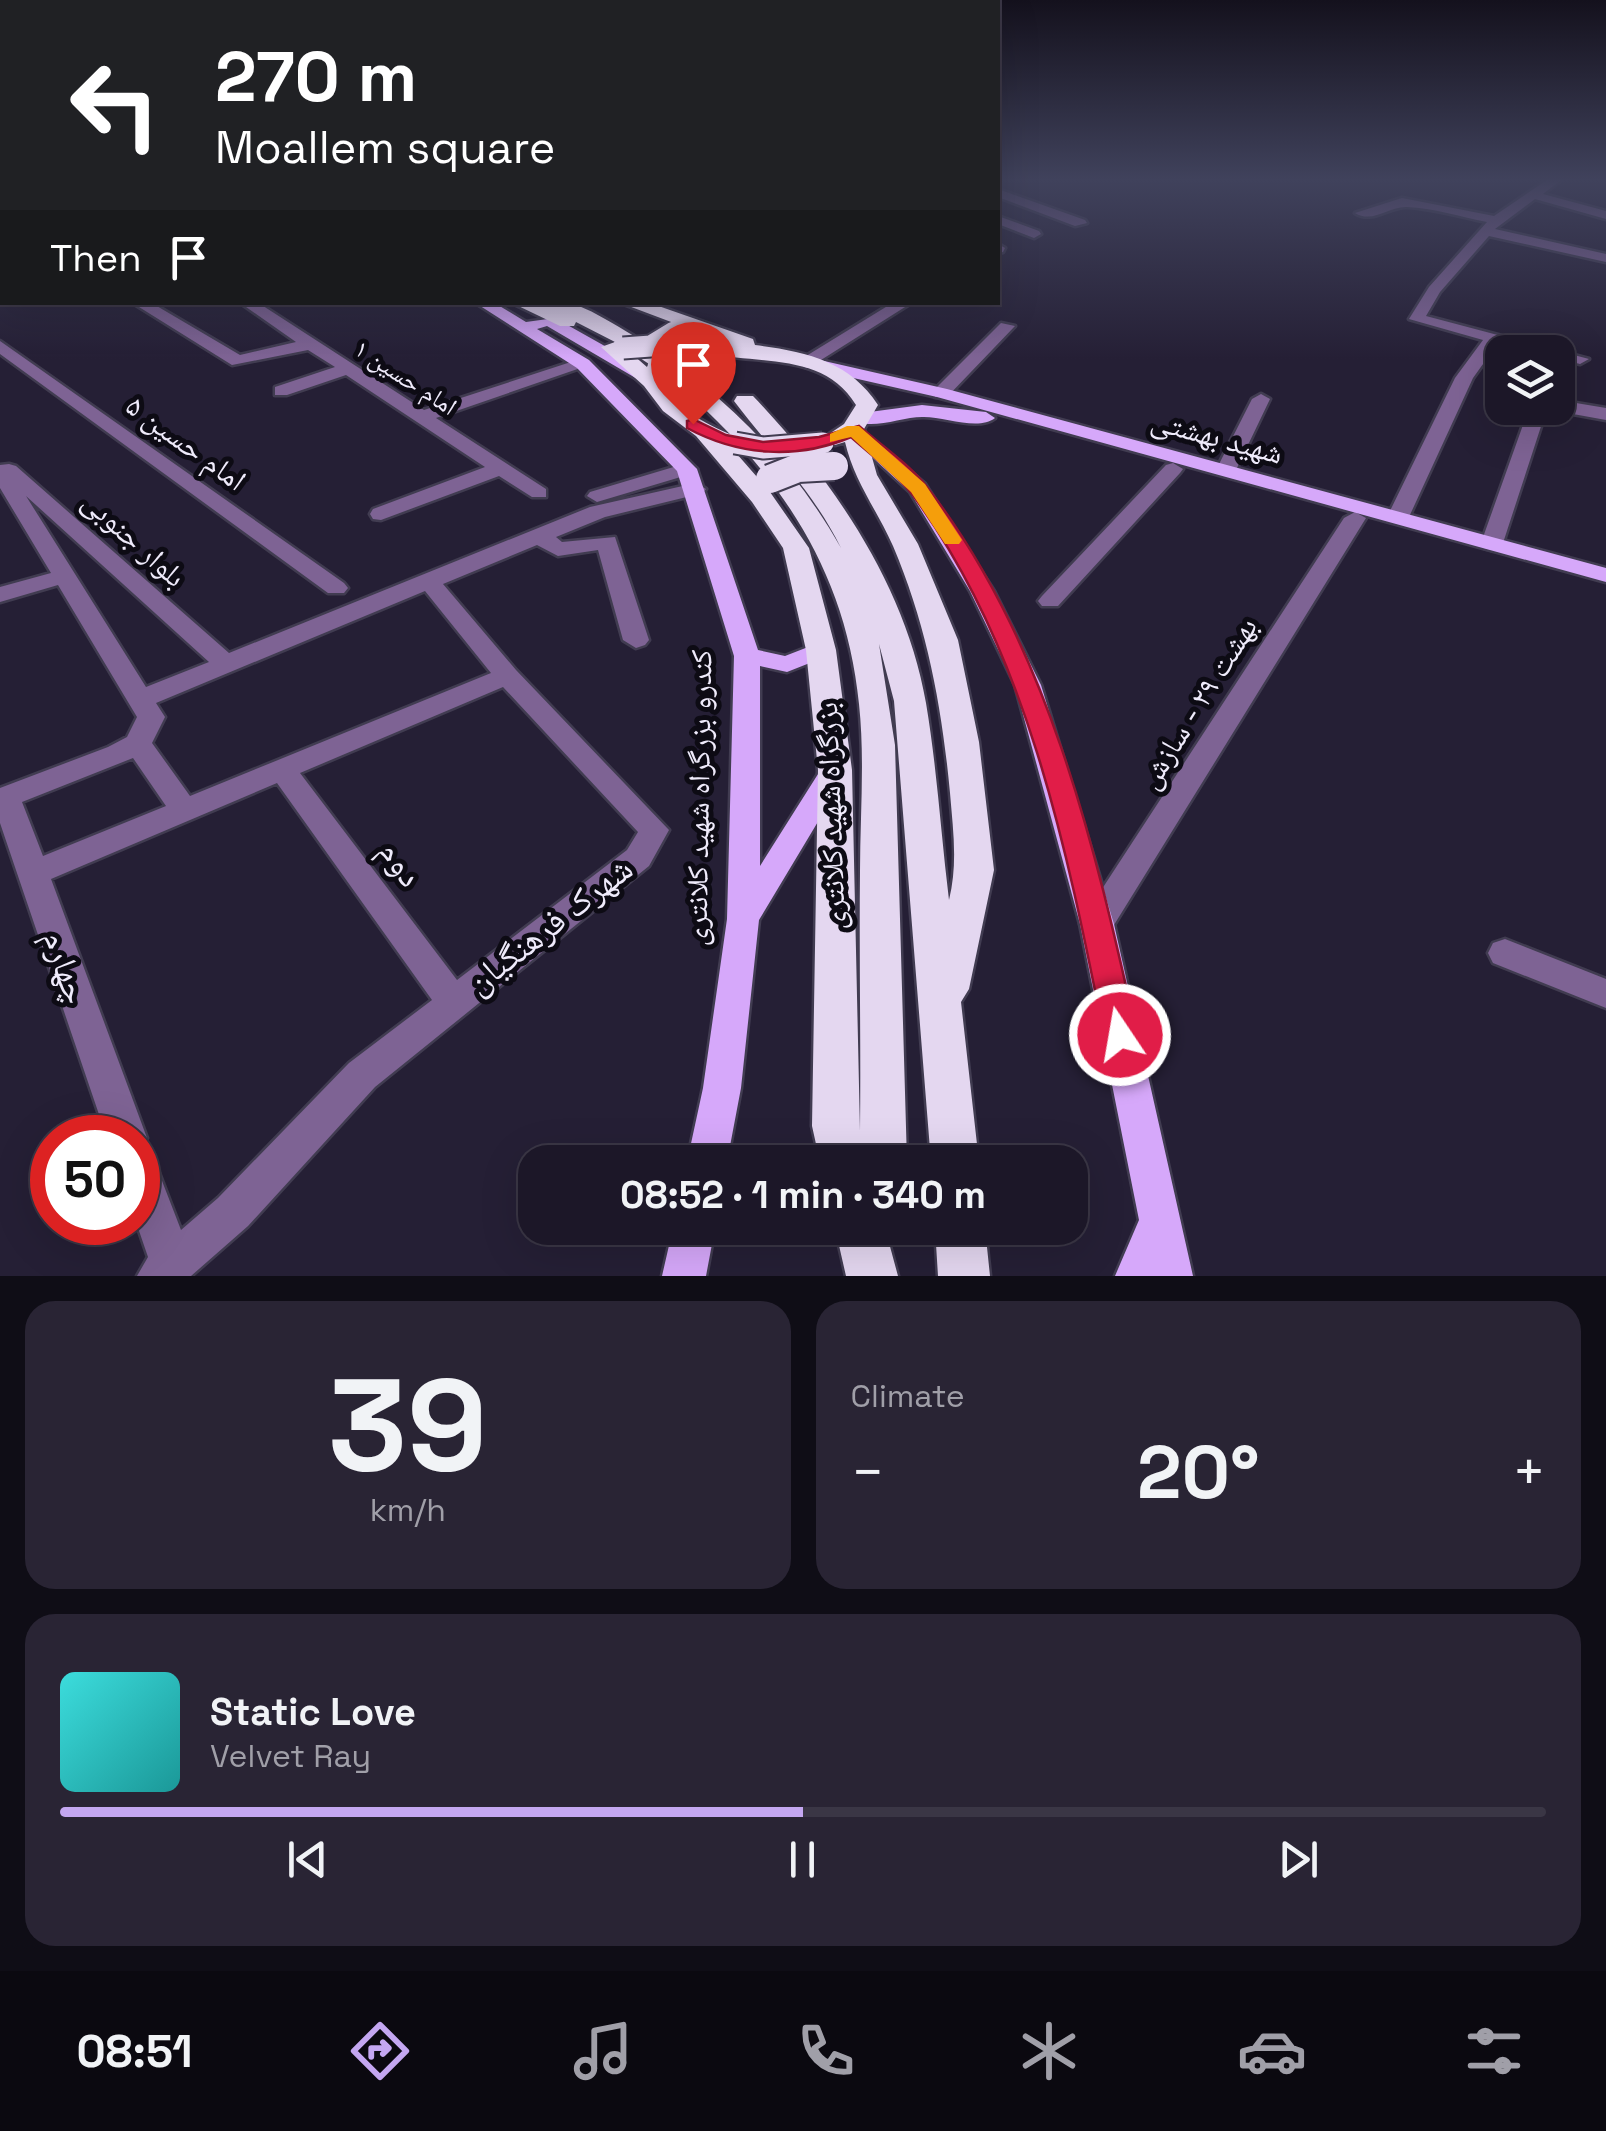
<!DOCTYPE html>
<html lang="en">
<head>
<meta charset="utf-8">
<style>
	body { margin:0; font-family:"Space Grotesk","Noto Naskh Arabic",sans-serif; background:#292434; color:#f1f3f6; height:100vh; display:flex; flex-direction:column; font-size:38px; white-space:nowrap }
	* { box-sizing:border-box; margin:0 }
	p { font-size:32px; color:#a09fa8 }
	.icon { flex:none; width:55px; height:55px; fill:none; stroke:currentColor; stroke-width:2; stroke-linecap:round; stroke-linejoin:round }
	.map { position:relative; height:1276px; overflow:hidden }
	.drawer { display:flex; flex-direction:column; gap:25px; padding:25px; background:#0f0d16; flex:1 }
	.drawer>* { flex:none }
	.guide { position:absolute; left:0px; top:0px; width:1000px; height:305px; box-shadow:0 10px 40px #0002,0 0 0 2px #3a3645; background:#202124; color:#fff; overflow:hidden }
	.fabs { position:absolute; left:1485px; top:335px; display:grid; gap:20px }
	.fabs a { display:grid; place-items:center; width:90px; height:90px; border-radius:20px; background:#1c1728; box-shadow:0 10px 40px #0002,0 0 0 2px #3a3645; font-size:50px }
	.speed { position:absolute; left:30px; top:1115px; display:flex; gap:20px; font-size:50px; font-weight:700; text-align:center }
	.speed>* { display:grid; place-content:center; width:130px; height:130px; border-radius:50%; background:#1c1728; box-shadow:0 10px 40px #0002,0 0 0 2px #3a3645; line-height:1 }
	.speed .limit { border:15px solid #d22; background:#fff; color:#111 }
	.pin { position:absolute; display:grid; place-items:center; width:85px; height:85px; color:#fff; margin:-102px -42px; border-radius:50% 50% 50% 0; rotate:-45deg; box-shadow:0 0 10px #0007 }
	.pin .icon { rotate:45deg }
	.me { position:absolute; width:110px; margin:-55px; rotate:348deg; stroke-linejoin:round; filter:drop-shadow(0 0 8px #0008) }
	.turn { display:flex; align-items:center; gap:35px; height:210px; padding:0 50px; font-size:45px }
	.turn .icon { width:130px; height:130px; stroke-width:2.5 }
	.turn b { display:block; font-size:70px; line-height:85px }
	.then { display:flex; align-items:center; height:95px; padding:0 50px; background:#0003; gap:20px; font-size:38px }
	.big { font-size:75px; font-weight:700; line-height:1.1 }
	.drawer .card { flex:1; display:flex; flex-direction:column; justify-content:center; gap:15px; min-width:0; padding:0 35px; border-radius:30px; background:#292434 }
	.drawer .dial { align-items:center; gap:0 }
	.dial b { font-size:130px; line-height:1 }
	.song { display:flex; align-items:center; gap:30px }
	.cover { width:120px; height:120px; border-radius:15px; background:linear-gradient(135deg,hsl(180 70% 55%),hsl(180 70% 35%)) }
	.played { height:10px; border-radius:5px; background:linear-gradient(90deg,#c4a7f1 50%,#3a3645 50%) }
	.keys { display:flex; justify-content:space-around; direction:ltr }
	.heat { display:flex; justify-content:space-between; align-items:center; font-size:55px; direction:ltr }
	.drawer .tiles { flex:1; display:grid; gap:25px; grid-template-columns:1fr 1fr }
	.card:last-child { grid-column:span 2 }
	.trip { position:absolute; left:518px; top:1145px; width:570px; height:100px; border-radius:30px; background:#1c1728; box-shadow:0 10px 40px #0002,0 0 0 2px #3a3645; font-weight:700; line-height:100px; text-align:center }
	.dock { display:flex; height:160px; justify-content:space-around; align-items:center; background:#0b0910; color:#a09fa8 }
	.dock .icon { width:70px; height:70px }
	.dock .selected { color:#c4a7f1 }
	.dock b { font-size:45px; color:#f1f3f6 }
	.map>svg:first-child { display:block }
	.lines { fill:none; stroke-linecap:round; stroke-linejoin:round }
	.minor-casing { stroke:#413c51; stroke-width:5 }
	.major-casing { stroke:#413c51; stroke-width:5 }
	.highway-casing { stroke:#413c51; stroke-width:5 }
	.minor { fill:#7e6394; fill-rule:evenodd }
	.major { fill:#d6a8fa; fill-rule:evenodd }
	.highway { fill:#e4d7f0; fill-rule:evenodd }
	.highway-bridge-far1-casing { stroke:#413c51; stroke-width:25; stroke-linecap:butt }
	.highway-bridge-casing { stroke:#413c51; stroke-width:32; stroke-linecap:butt }
	.highway-bridge-far1 { stroke:#e4d7f0; stroke-width:21 }
	.highway-bridge { stroke:#e4d7f0; stroke-width:28 }
	.route { fill:#e11d48; stroke:#92132f; stroke-width:2.5 }
	.slow { fill:#f59e0b }
	.labels { text-anchor:middle; stroke-width:10; stroke-linejoin:round; paint-order:stroke }
	.far-street-label { font-size:25px; fill:#efebfb; stroke:#0d0b14 }
	.street-label { font-size:30px; fill:#efebfb; stroke:#0d0b14 }
	.near-street-label { font-size:35px; fill:#efebfb; stroke:#0d0b14 }
</style>
</head>
<body>
<div class="map">
<svg width="1606" height="1276" viewBox="0 0 1606 1276">
	<rect width="100%" height="100%" fill="#251f35"/>
	<g class="lines">
		<defs>
			<path id="minor" d="M1547 180H1561L1543 194 1606 211V219L1535 199 1495 229 1606 254V262L1489 236 1440 292 1426 316 1589 359 1580 364 1558 358V352H1535L1498 343 1473 378 1409 517 1406 522H1390L1387 517 1455 378 1483 340 1409 319 1429 287 1487 222C1461 217 1433 208 1407 207 1389 206 1373 224 1355 213L1402 198 1494 216Z
				M998 189 1085 220 1087 223 1075 226 998 197Z
				M998 216 1039 231 1041 234 1034 238 998 224Z
				M998 244 1005 248 1003 252 998 253Z
				M0 294 5 302 0 304Z
				M131 302H150L240 355 296 342 239 302H257L424 410 577 360 592 364 436 418 546 489V497H532L499 476 381 520 373 519 370 514 373 509 485 467 346 375 287 395H275V387L335 367 308 350 232 365Z
				M894 302H913L813 365 798 361Z
				M1001 323 1015 326 947 397H935V389Z
				M0 341 344 583 348 588 344 593H328L0 354Z
				M1261 394 1270 399 1236 470 1233 474H1219L1216 470 1252 399Z
				M1558 400 1606 408V420L1551 410 1558 408Z
				M1529 408H1547L1503 543 1492 550 1484 548 1481 543Z
				M687 463 697 469 694 473 597 502 587 496 590 492Z
				M1173 463 1183 469 1180 473 1058 606H1042L1038 601 1042 596 1166 465Z
				M9 464 16 466 229 653 590 507 696 483 706 489 703 493 605 517 556 537 562 542 615 537 649 640 645 645 636 648 623 640 598 550 558 556 537 545 443 584 516 670 669 830 649 866 375 1087 248 1226 191 1276H137L148 1257 136 1222 138 1138H107L0 823V788L108 747 127 737 137 717 58 585 0 602V587L51 573 0 488V465ZM26 496 209 662 146 687ZM425 591 491 673 190 796 152 743 165 717 156 703ZM503 687 638 832 627 850 457 980 300 773ZM133 758 166 806 43 856 22 802ZM277 783 432 1000 349 1063 218 1198 181 1230 152 1155 141 1150 147 1138 51 879Z
				M1355 512 1366 518 1109 933 1097 937 1085 933 1080 924 1085 915 1344 518Z
				M1505 939 1606 979V1008L1493 963 1488 953 1493 943Z"/>
			<path id="major" d="M474 302H493L526 322 555 318 651 372V380H639L547 326 537 329 589 360 697 469 758 650 785 656 821 642 834 650 830 655 787 672 760 666V866L825 763H845L849 770 759 920 741 1088 727 1162H687L703 1088 727 919 734 656 677 471 577 368Z
				M811 358 947 389 1606 568V582L937 397 805 367V359Z
				M922 405 986 412 995 418C979 431 945 417 924 417 903 416 869 432 853 419L862 413Z
				M853 423 925 484 994 591 1041 685 1114 924 1193 1276H1115L1139 1220 1080 924 1015 685 970 591 910 492 846 433 843 429Z
				M673 1228H715L706 1276H662Z"/>
			<path id="highway" d="M510 302C533 302 545 299 565 302 587 306 615 325 634 336 721 391 790 458 841 548 813 491 771 450 734 401L737 396H753C833 480 906 586 926 703 937 768 941 835 949 900 958 863 953 830 950 793 942 707 927 626 893 546 877 510 854 481 845 442L835 445 823 438 844 424 856 405C824 352 760 365 709 353V345L727 343 618 302H647L753 339 755 345C804 351 850 361 878 405L864 429 877 475 918 544 958 640 979 742 994 870 969 989 961 1002 979 1162H931L894 701 879 644 895 745 907 1162H820L812 1126 818 770 806 650 783 548 752 502 696 436 663 411 644 386 601 347 615 342 576 322 574 326H560ZM625 348 649 364 647 367ZM664 373C771 462 845 562 859 704 865 760 860 816 860 872 859 958 861 1044 860 1131L852 770 836 650 809 548 770 492 730 446 736 440 732 435C708 425 663 403 664 373Z
				M835 1228H885L898 1276H846Z
				M935 1228H985L990 1276H938Z"/>
		</defs>
		<!-- minor casing -->
		<use href="#minor" class="minor-casing"/>
		<!-- major casing -->
		<use href="#major" class="major-casing"/>
		<!-- highway casing -->
		<use href="#highway" class="highway-casing"/>
		<!-- minor -->
		<use href="#minor" class="minor"/>
		<!-- major -->
		<use href="#major" class="major"/>
		<!-- highway -->
		<use href="#highway" class="highway"/>
		<defs>
			<path id="highway-bridge-far1" d="M623 348 651 346 674 332
				M658 367 716 349
				M735 443 763 448 823 443"/>
			<path id="highway-bridge" d="M770 479 798 468 834 466"/>
		</defs>
		<!-- highway-bridge-far1 casing -->
		<use href="#highway-bridge-far1" class="highway-bridge-far1-casing"/>
		<!-- highway-bridge casing -->
		<use href="#highway-bridge" class="highway-bridge-casing"/>
		<!-- highway-bridge-far1 -->
		<use href="#highway-bridge-far1" class="highway-bridge-far1"/>
		<!-- highway-bridge -->
		<use href="#highway-bridge" class="highway-bridge"/>
	</g>
	<!-- sky -->
	<linearGradient id="sky" x2="0" y2="1"><stop stop-color="#14111d"/><stop offset="0.5" stop-color="#40425c"/><stop offset="1" stop-color="#40425c" stop-opacity="0"/></linearGradient>
	<rect width="1606" height="359" fill="url(#sky)"/>
	<!-- route -->
	<path class="route" d="M693 419 726 435 763 442 819 437 859 426C881 445 909 464 927 487 1048 643 1095 846 1137 1035L1132 1045 1120 1049 1109 1045 1104 1035C1067 850 1027 649 912 494 896 473 871 455 851 437 797 460 739 456 687 428V421Z"/>
	<!-- slow -->
	<path class="slow" d="M847 426H859L925 484 962 540 959 544H945L911 492 851 437 830 442V434Z"/>
	<g class="labels">
		<!-- far-street labels -->
		<g class="far-street-label">
			<text transform="translate(406 377) rotate(33)" y="9">امام حسین ۱</text>
		</g>
		<!-- street labels -->
		<g class="street-label">
			<text transform="translate(1217 437) rotate(15)" y="10">شهید بهشتی</text>
			<text transform="translate(186 443) rotate(36)" y="10">امام حسین ۵</text>
			<text transform="translate(134 539) rotate(42)" y="10">بلوار جنوبی</text>
			<text transform="translate(1198 703) rotate(-58)" y="10">بهشت ۲۹ - سازش</text>
			<text transform="translate(699 798) rotate(-89)" y="10">کندرو بزرگراه شهید کلانتری</text>
			<text transform="translate(831 816) rotate(-92)" y="10">بزرگراه شهید کلانتری</text>
		</g>
		<!-- near-street labels -->
		<g class="near-street-label">
			<text transform="translate(401 863) rotate(54)" y="12">دوم</text>
			<text transform="translate(549 925) rotate(-38)" y="12">شهرک فرهنگیان</text>
			<text transform="translate(66 967) rotate(71)" y="12">چهارم</text>
		</g>
	</g>
</svg>
<div class="fabs">
<a><svg class="icon" aria-label="layers" viewBox="0 0 24 24"><path d="M12 4l9 5-9 5-9-5zM3 14l9 5 9-5"/></svg></a>
</div>
<div class="speed"><div class="limit">50</div></div>
<div class="pin" style="left:693px;top:424px;background:#d93025"><svg class="icon" aria-label="arrive" viewBox="0 0 24 24"><path d="M6 21V4h12l-3 4 3 4H6"/></svg></div>
<svg class="me" style="left:1120px;top:1035px" viewBox="-20 -20 40 40"><circle r="17" fill="#e11d48" stroke="#fff" stroke-width="3"/><path d="M0-11L8 9 0 5-8 9z" fill="#fff"/></svg>
<div class="trip">08:52 · 1 min · 340 m</div>
<div class="guide">
<div class="turn"><svg class="icon" aria-label="left" viewBox="0 0 24 24"><path d="M17 20v-9H6M10 6l-5 5 5 5"/></svg><div><b>270 m</b>Moallem square</div></div>
<div class="then">Then<svg class="icon" aria-label="arrive" viewBox="0 0 24 24"><path d="M6 21V4h12l-3 4 3 4H6"/></svg></div>
</div>
</div>
<section class="drawer">
<div class="tiles">
<div class="card dial"><b>39</b><p>km/h</p></div>
<div class="card"><p>Climate</p>
<div class="heat"><a>−</a><b class="big">20°</b><a>+</a></div>
</div>
<div class="card">
<div class="song"><i class="cover"></i><div><b>Static Love</b><p>Velvet Ray</p></div></div>
<div class="played"></div>
<div class="keys"><svg class="icon" aria-label="previous" viewBox="0 0 24 24"><path d="M18 5L8 12l10 7zM5 5v14"/></svg><svg class="icon" aria-label="pause" viewBox="0 0 24 24"><path d="M8 5v14M16 5v14"/></svg><svg class="icon" aria-label="next" viewBox="0 0 24 24"><path d="M6 5l10 7-10 7zM19 5v14"/></svg></div>
</div>
</div>
</section>
<nav class="dock">
<b>08:51</b>
<svg class="icon selected" aria-label="directions" viewBox="0 0 24 24"><path d="M12 3l9 9-9 9-9-9zM9 14v-3h6M13 9l2 2-2 2"/></svg>
<svg class="icon" aria-label="music" viewBox="0 0 24 24"><path d="M9 18V5l10-2v13"/><circle cx="6" cy="18" r="3"/><circle cx="16" cy="16" r="3"/></svg>
<svg class="icon" aria-label="phone" viewBox="0 0 24 24"><path d="M5 4h4l2 5-3 2q2 4 5 5l2-3 5 2v4C11 20 4 13 5 4z"/></svg>
<svg class="icon" aria-label="climate" viewBox="0 0 24 24"><path d="M12 3v18M4 7l16 10M4 17L20 7"/></svg>
<svg class="icon" aria-label="car" viewBox="0 0 24 24"><path d="M5 17H2v-5l4-1 3-4h7l3 4 3 1v5h-3M9 17h6M6 11h13"/><circle cx="7" cy="17" r="2"/><circle cx="17" cy="17" r="2"/></svg>
<svg class="icon" aria-label="filters" viewBox="0 0 24 24"><path d="M4 7h16M4 17h16"/><circle cx="9" cy="7" r="2"/><circle cx="15" cy="17" r="2"/></svg>
</nav>
</body>
</html>
